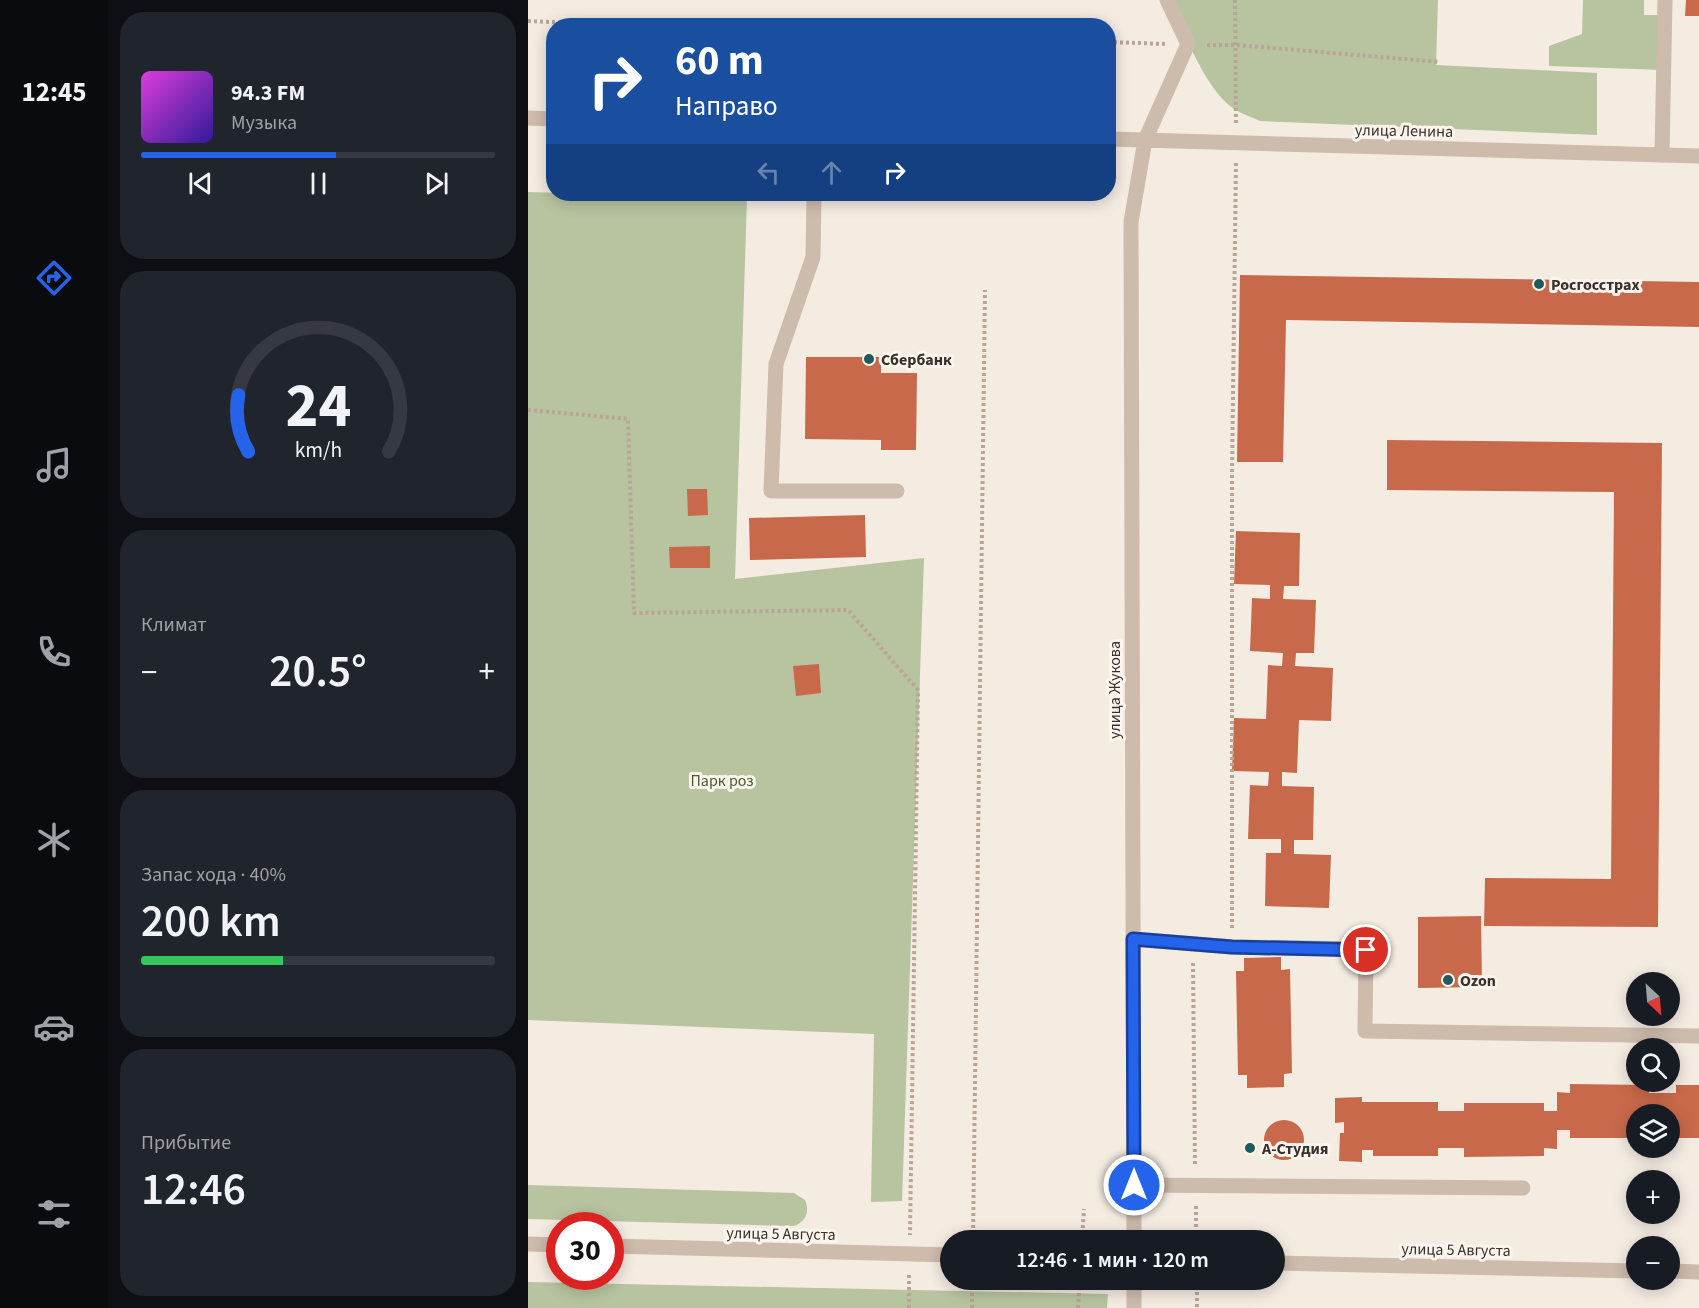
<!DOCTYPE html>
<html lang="ru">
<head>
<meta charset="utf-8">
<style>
	body { margin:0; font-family:"Source Sans 3",sans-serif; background:#20242c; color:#f1f3f6; height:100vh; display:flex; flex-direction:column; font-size:22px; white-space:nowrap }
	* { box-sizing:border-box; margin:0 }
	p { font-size:20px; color:#9ea1a6 }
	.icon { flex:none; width:33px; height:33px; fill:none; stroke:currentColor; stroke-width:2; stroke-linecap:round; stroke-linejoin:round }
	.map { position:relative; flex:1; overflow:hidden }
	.drawer { display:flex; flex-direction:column; gap:12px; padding:12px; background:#0d0f14; width:420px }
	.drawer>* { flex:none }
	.top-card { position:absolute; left:18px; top:18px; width:570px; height:183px; border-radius:24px; box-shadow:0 3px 15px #0003; background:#1a4fa0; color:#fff; overflow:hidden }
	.needle { width:39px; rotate:154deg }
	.fabs { position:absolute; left:1098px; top:972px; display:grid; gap:12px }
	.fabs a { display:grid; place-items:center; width:54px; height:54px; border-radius:50%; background:#171b24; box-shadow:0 3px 15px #0003; font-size:30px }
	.speed { position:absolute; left:18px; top:1212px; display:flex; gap:12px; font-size:30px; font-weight:700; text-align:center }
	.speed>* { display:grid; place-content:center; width:78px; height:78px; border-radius:50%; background:#171b24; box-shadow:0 3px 15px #0003; line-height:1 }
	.speed .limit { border:9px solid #d22; background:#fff; color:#111 }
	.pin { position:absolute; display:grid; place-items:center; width:51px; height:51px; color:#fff; margin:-26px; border:3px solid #fff; border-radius:50%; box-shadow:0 2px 6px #0007 }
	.me { position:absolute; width:66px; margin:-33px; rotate:0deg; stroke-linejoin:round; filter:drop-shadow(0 0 4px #0008) }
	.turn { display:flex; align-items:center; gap:21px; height:126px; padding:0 30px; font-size:27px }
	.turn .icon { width:78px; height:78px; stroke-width:2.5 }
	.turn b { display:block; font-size:42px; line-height:51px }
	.lanes { display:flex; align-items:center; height:57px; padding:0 30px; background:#0003; justify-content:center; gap:30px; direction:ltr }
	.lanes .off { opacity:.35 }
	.big { font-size:45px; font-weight:600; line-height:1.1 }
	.drawer .widget { flex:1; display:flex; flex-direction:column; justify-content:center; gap:9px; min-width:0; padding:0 21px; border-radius:24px; background:#20242c }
	.drawer .dial { align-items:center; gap:0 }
	.dial svg { height:156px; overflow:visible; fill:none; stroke:#363941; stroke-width:7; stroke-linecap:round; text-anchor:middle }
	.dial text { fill:#f1f3f6; stroke:none }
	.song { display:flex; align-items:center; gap:18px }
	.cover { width:72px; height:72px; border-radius:9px; background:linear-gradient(135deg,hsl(300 70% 55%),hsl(250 70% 35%)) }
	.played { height:6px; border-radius:3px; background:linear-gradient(90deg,#2563eb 55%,#363941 55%) }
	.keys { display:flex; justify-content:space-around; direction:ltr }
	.heat { display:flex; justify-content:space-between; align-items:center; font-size:33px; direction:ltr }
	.charge { height:9px; border-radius:4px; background:linear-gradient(90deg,#34c759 40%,#363941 0) }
	.trip { position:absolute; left:412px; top:1230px; width:345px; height:60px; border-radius:30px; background:#171b24; box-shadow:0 3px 15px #0003; font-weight:600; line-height:60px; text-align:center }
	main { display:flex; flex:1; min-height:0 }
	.tabs { display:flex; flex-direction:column; width:108px; justify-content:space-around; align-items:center; background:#090b0e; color:#9ea1a6 }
	.tabs .icon { width:42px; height:42px }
	.tabs .current { color:#2563eb }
	.tabs b { font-size:27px; color:#f1f3f6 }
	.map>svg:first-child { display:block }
	.green { fill:#b8c4a0 }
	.building { fill:#c8694b }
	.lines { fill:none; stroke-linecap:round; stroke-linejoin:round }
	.path { stroke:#b9a596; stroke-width:4; stroke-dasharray:3 3; stroke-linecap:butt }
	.service { stroke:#cdbbac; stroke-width:15 }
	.minor { stroke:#cdbbac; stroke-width:15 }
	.tertiary { stroke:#cdbbac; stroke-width:15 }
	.route-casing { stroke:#184099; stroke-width:15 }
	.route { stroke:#2563eb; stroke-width:10 }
	.poi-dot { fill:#1f5a5e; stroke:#fbf5ee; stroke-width:2 }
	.labels { text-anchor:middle; stroke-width:6; stroke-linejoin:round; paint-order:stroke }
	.street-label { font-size:16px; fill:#3b302b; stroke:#fbf5ee }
	.poi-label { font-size:16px; font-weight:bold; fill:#3b302b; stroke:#fbf5ee; text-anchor:start }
	.park-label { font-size:16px; fill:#4a5a2e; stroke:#fbf5ee }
</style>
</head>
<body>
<main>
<nav class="tabs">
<b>12:45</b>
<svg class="icon current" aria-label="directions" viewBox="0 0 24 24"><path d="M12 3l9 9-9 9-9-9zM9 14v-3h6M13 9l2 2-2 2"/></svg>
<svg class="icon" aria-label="music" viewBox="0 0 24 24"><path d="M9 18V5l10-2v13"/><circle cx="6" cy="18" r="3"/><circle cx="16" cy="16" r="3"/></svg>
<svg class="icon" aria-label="phone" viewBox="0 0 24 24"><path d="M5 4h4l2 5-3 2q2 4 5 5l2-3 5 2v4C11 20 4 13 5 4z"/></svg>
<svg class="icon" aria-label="climate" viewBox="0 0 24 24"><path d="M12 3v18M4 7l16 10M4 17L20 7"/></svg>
<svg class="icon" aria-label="car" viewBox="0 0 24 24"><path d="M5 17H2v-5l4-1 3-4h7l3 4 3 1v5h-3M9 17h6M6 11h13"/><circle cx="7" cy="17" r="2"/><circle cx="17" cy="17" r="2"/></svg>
<svg class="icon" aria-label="filters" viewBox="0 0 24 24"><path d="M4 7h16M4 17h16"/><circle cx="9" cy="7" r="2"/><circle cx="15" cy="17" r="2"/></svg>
</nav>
<section class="drawer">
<div class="widget">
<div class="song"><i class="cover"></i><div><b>94.3 FM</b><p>Музыка</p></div></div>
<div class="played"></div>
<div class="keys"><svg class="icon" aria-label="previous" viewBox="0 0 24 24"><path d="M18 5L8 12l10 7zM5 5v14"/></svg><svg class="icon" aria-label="pause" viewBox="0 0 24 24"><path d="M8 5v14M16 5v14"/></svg><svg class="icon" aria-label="next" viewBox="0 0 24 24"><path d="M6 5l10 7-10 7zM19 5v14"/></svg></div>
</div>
<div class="widget dial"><svg viewBox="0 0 100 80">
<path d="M14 69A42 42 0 1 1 86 69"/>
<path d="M14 69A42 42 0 0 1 9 40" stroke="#2563eb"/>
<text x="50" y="56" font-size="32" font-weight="700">24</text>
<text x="50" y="72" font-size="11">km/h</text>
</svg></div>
<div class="widget"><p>Климат</p>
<div class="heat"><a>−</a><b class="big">20.5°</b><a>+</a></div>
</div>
<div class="widget"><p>Запас хода · 40%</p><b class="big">200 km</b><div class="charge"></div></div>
<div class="widget"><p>Прибытие</p><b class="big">12:46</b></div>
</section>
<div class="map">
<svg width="1171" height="1308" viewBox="0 0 1171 1308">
	<rect width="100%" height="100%" fill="#f4ebe1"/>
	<!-- green -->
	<path class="green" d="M641 0H910L908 65 1069 73V135L732 121C724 117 714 114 706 109 676 88 657 33 641 0Z
		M1055 0H1116V15H1136V70L1021 66V46L1054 34Z
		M0 192 219 198 207 579 396 558 374 1201 343 1202 346 1034 0 1020Z
		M0 1185 266 1193 277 1200C282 1212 278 1221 266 1226L0 1219Z
		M0 1282 580 1294 579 1308H0Z"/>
	<!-- building -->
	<path class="building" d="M1158 0H1171V16H1157Z
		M712 275 1171 282V327L758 320 755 462H709Z
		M278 357H353V373H389L388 450H353V440L277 439Z
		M859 440 1134 443 1130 927 956 926 957 878 1083 879 1086 492 859 490Z
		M159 489H179L180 515 160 516Z
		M337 515 338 557 222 560 221 518Z
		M708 531 772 533 771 586H756L755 599 788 600 786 653H768L767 666 805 668 803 721 771 720 769 773 754 772V786L786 787 785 840H766V854L803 855 801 908 737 906 738 853H753V839H720L722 785 740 786 741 772 704 771 706 718 738 719 740 665 754 666 755 653 722 651 724 598 742 599V585L706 584Z
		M182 546V568H142L141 547Z
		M291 664 293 693 268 696 265 666Z
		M953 916 954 987 890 988V917Z
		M753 957V970L762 969 764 1073 756 1074V1087L719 1088V1075H710L708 971H716V958Z
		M1042 1084 1122 1085 1121 1093H1148V1085H1171V1138H1148V1130H1142V1114H1108V1138H1042V1130H1029V1149L1016 1148V1156L936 1157V1148H910V1156H845V1150H834V1162L811 1161 812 1133H816V1122L807 1123V1098L834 1097V1102H910V1111H936V1103H1016V1111H1029V1092L1042 1093Z
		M736 1140a20 20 0 1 1 40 0a20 20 0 1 1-40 0Z"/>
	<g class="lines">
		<!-- path -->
		<path class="path" d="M707 0 708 124
			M0 21 119 26
			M580 42 639 44
			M679 45H709L912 62
			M0 410 100 419 106 613 320 610 390 690 382 1235
			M704 928V476L708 161
			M665 963 667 1165
			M668 1206V1240
			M445 1240 457 290
			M554 1240 556 1209
			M669 1280V1308
			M381 1308V1273
			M444 1308V1280
			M550 1308 552 1280"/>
		<!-- service -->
		<path class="service" d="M1134 155 1137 0
			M286 194 285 257 248 364 243 491H369
			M605 939 704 947 838 949 837 1031 1171 1036
			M606 1185 995 1188"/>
		<!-- minor -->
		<path class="minor" d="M0 118 26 119
			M580 139 1171 156
			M606 1240 603 222 617 140 660 44 639 0
			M606 1308V1280"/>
		<!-- tertiary -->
		<path class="tertiary" d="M0 1244 32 1245
			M82 1246 423 1255
			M747 1263 1108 1271
			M1142 1271 1171 1272"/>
	</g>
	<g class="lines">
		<defs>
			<path id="route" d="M606 1185 605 939 704 947 838 950"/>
		</defs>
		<!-- route casing -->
		<use href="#route" class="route-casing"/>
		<!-- route -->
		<use href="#route" class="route"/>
	</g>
	<!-- markers -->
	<g class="poi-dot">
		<circle cx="1011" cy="284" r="6"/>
		<circle cx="341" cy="359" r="6"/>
		<circle cx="920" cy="980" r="6"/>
		<circle cx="722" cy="1148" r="6"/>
	</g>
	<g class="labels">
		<!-- street labels -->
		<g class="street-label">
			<text transform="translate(876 130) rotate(1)" y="6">улица Ленина</text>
			<text transform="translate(586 690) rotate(-90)" y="6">улица Жукова</text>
			<text transform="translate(253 1233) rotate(1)" y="6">улица 5 Августа</text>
			<text transform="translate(928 1249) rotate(1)" y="6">улица 5 Августа</text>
		</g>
		<!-- poi labels -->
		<g class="poi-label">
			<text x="1023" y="290">Росгосстрах</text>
			<text x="353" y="365">Сбербанк</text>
			<text x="932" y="986">Ozon</text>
			<text x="734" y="1154">А-Студия</text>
		</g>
		<!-- park labels -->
		<g class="park-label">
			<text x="194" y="786">Парк роз</text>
		</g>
	</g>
</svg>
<div class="fabs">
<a><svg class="needle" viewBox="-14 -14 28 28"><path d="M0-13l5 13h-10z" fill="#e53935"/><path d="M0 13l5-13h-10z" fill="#9ea1a6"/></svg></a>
<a><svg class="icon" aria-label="search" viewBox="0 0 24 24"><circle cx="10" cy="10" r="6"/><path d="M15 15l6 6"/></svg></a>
<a><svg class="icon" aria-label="layers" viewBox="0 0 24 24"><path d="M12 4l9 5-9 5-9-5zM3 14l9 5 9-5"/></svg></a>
<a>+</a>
<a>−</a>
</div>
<div class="speed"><div class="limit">30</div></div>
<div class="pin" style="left:838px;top:950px;background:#d93025"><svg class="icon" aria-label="arrive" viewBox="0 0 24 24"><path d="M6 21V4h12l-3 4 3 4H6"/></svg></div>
<svg class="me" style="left:606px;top:1185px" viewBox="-20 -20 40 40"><circle r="17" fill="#2563eb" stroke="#fff" stroke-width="3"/><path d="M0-11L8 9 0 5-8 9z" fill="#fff"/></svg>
<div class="trip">12:46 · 1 мин · 120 m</div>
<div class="top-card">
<div class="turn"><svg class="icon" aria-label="right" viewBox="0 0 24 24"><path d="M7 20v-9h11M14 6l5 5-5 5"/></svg><div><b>60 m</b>Направо</div></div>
<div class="lanes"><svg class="icon off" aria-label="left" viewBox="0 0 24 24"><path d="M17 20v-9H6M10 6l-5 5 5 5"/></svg><svg class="icon off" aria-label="ahead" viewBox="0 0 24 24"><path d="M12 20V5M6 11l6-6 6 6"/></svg><svg class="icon" aria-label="right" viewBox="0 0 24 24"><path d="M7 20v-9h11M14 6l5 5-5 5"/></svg></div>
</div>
</div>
</main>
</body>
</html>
